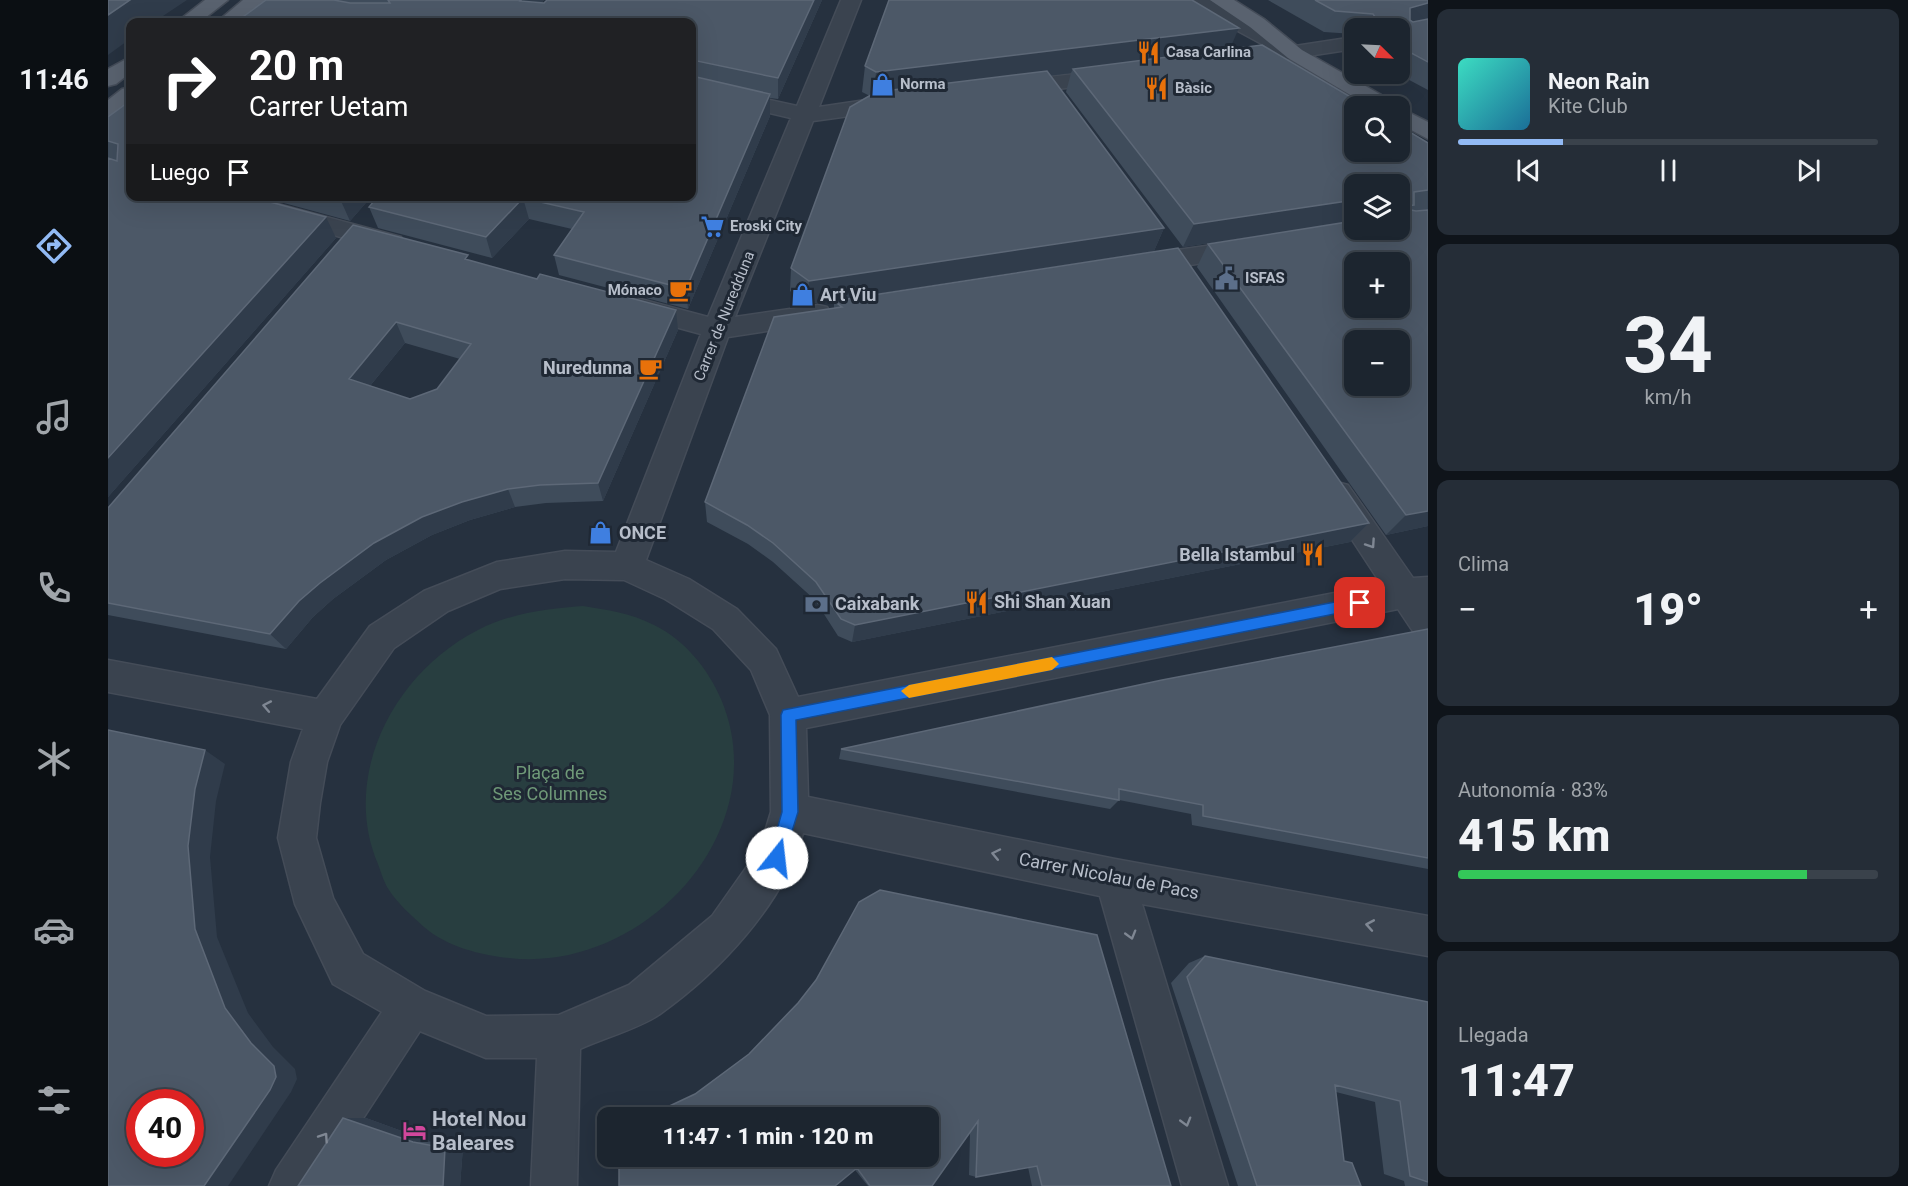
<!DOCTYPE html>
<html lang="es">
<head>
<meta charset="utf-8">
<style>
	body { margin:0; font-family:Roboto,sans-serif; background:#252d37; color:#f1f3f6; height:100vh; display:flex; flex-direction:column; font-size:22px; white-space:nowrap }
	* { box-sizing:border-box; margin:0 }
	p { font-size:20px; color:#a0a5aa }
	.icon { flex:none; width:33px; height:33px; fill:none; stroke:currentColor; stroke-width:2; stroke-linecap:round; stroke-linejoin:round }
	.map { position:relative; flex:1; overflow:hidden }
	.sheet { display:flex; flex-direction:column; gap:9px; padding:9px; background:#0f141a; width:480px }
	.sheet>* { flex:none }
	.top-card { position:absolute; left:18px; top:18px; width:570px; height:183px; border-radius:12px; box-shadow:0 6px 24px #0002,0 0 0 2px #3a424b; background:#202124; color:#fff; overflow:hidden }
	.needle { width:39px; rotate:114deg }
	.buttons { position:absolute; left:1236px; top:18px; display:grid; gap:12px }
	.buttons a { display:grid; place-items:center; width:66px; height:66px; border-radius:12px; background:#1c252f; box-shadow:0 6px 24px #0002,0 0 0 2px #3a424b; font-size:30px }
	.speed { position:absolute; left:18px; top:1089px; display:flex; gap:12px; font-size:30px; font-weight:700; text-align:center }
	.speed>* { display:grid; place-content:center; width:78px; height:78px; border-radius:50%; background:#1c252f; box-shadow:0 6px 24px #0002,0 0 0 2px #3a424b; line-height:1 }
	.speed .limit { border:9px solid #d22; background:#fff; color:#111 }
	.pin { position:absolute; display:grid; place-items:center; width:51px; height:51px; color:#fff; margin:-26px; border-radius:12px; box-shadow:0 3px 9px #0006 }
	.me { position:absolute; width:66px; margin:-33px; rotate:16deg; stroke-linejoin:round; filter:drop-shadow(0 0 4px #0008) }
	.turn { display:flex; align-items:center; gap:21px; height:126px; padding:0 24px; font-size:27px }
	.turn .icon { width:78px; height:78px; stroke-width:2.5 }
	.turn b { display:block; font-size:42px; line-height:51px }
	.then { display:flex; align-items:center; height:57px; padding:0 24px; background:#0003; gap:12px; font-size:22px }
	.big { font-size:45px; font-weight:800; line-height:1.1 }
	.sheet .widget { flex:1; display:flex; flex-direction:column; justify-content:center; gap:9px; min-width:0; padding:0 21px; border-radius:12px; background:#252d37 }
	.sheet .dial { align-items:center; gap:0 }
	.dial b { font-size:78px; line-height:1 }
	.song { display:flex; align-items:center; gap:18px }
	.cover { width:72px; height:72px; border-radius:9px; background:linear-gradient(135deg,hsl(170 70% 55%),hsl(200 70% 35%)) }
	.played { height:6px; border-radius:3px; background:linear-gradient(90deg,#92baf4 25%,#3a424b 25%) }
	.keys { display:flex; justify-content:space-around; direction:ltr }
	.heat { display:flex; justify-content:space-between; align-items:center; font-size:33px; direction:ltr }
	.charge { height:9px; border-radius:4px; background:linear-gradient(90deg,#34c759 83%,#3a424b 0) }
	.trip { position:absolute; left:489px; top:1107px; width:342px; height:60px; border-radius:12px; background:#1c252f; box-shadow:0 6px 24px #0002,0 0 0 2px #3a424b; font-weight:800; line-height:60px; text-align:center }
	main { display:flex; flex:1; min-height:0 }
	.menu { display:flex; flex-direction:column; width:108px; justify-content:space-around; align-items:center; background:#0b0f13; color:#a0a5aa }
	.menu .icon { width:42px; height:42px }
	.menu .selected { color:#92baf4 }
	.menu b { font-size:27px; color:#f1f3f6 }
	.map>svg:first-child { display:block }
	.green { fill:#283e40 }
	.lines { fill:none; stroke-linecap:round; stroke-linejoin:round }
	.minor-casing { stroke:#444c58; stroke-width:3 }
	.major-casing { stroke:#444c58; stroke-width:3 }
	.minor { fill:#3a434f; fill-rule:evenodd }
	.major { fill:#59626f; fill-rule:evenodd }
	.wall { fill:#3f4c5b; fill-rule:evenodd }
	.shaded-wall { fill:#303c4b }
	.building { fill:#4c5867; stroke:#5d6877; stroke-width:1.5; fill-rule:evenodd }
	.oneway { stroke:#7f8793 }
	.route { fill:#1a73e8; stroke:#114b97; stroke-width:1.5 }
	.slow { fill:#f59e0b }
	.labels { text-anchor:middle; stroke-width:6; stroke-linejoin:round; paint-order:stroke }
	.far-poi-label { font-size:15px; font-weight:bold; fill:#b7beca; stroke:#1f2834; text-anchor:start }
	.far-street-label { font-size:15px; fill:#b7beca; stroke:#1f2834 }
	.poi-label { font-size:18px; font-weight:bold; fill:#b7beca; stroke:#1f2834; text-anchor:start }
	.park-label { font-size:18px; fill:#6f9978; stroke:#1f2834 }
	.street-label { font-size:18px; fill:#b7beca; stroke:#1f2834 }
	.near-poi-label { font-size:21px; font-weight:bold; fill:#b7beca; stroke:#1f2834; text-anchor:start }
</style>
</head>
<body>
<main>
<nav class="menu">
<b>11:46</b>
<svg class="icon selected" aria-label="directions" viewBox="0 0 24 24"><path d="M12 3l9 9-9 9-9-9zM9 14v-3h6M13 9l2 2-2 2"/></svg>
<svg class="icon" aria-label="music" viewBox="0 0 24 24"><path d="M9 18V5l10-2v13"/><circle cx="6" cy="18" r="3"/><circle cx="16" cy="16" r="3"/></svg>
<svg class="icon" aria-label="phone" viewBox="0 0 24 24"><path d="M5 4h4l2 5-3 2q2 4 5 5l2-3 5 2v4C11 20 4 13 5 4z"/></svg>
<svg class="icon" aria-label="climate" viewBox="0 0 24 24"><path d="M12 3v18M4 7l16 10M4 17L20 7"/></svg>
<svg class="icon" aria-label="car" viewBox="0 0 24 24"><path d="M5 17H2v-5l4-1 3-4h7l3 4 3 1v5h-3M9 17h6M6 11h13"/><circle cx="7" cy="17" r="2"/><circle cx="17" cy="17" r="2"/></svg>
<svg class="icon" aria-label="filters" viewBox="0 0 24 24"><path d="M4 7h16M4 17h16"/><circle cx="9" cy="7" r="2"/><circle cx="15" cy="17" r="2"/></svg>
</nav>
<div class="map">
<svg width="1320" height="1186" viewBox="0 0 1320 1186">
	<rect width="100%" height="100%" fill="#26313f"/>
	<!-- green -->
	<path class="green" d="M475 606C499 610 523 613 546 625 577 640 600 669 613 699 669 831 535 974 401 958 373 955 339 947 316 927 305 917 289 903 281 890 276 883 273 872 270 864 232 775 287 672 370 630 403 613 438 609 475 606Z"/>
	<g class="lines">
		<defs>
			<path id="minor" d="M733 0H753L711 107 785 96 793 98 796 103 793 108 785 110 705 121 627 317 710 305 719 307 723 314 719 321 710 323 620 337 538 560 581 579 629 609 668 649 690 697 1273 584 1214 494 1218 485 1229 482 1240 485 1305 578 1320 577V641L1308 636 1290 609 698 728 700 797 1007 859 1320 916V956L1034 904 1120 1186H1074L992 896 695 833C676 904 611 972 552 1014 532 1028 496 1038 472 1049L469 1186H423L429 1058H378L312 1031 211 1186H161L168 1170 274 1012 225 984 187 904 170 838 183 762 195 729 0 692V660L209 699 262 626 316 591 389 562 457 551 508 552 593 334 516 313 512 306 516 299 525 297 600 317 683 118 584 95V83L689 106ZM457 579 516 580 557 599 605 629 643 670 662 715 663 812 652 848 604 916 521 985 451 1015 378 1016 317 991 255 954 225 898 208 838 212 803 219 762 232 725 286 648 340 611 392 589Z
				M1077 0H1102L1187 46 1246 37V49L1128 67 1120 66 1117 61 1120 56 1163 49 1080 4Z
				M1006 70 1014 71 1017 76 1014 81 902 95 894 93 891 88 894 83 902 81Z
				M97 196H140L293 237 297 243 293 249 284 251 100 201Z
				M1140 240 1149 242 1153 248 1149 254 1034 273 1025 270 1021 264 1025 258 1034 255Z"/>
			<path id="major" d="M97 0H120L92 22H69Z
				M135 0H158L131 22H109Z
				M1102 0H1126L1156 19 1194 50 1284 101 1287 106H1261L1180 58 1142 27Z
				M22 57V73L8 84 0 86V69Z
				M22 87V104L8 116 0 118V100L14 89Z
				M1292 108 1320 122V139L1292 124Z"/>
		</defs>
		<!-- minor casing -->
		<use href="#minor" class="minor-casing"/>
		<!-- major casing -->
		<use href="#major" class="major-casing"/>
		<!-- minor -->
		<use href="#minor" class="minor"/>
		<!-- major -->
		<use href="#major" class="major"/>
	</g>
	<!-- wall -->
	<path class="wall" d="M158 0H436L433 3 714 0 670 99 662 98V116L580 309 451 275 446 255 464 229 421 219 384 258 270 228 261 207 270 196H584V22Z
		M1160 0H1320V90L1290 74H1292V28H1246V34L1216 32Z
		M1122 49 1320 143V526L1278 535 1089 267 1100 244 1246 222V221L1075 247 958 92 963 73 942 76 1056 228 1046 251 700 304 682 291 683 268 762 96 754 92 757 66ZM1246 184H1292V230H1246Z
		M22 101V196L228 238 0 497V117Z
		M150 196H264L242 221Z
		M362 260 570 330 495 501 438 503 407 507 362 520 324 535 278 560 225 599 205 617 178 649 0 615V507ZM297 343 352 359 329 389 302 399 262 386Z
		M726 301 1261 523 1242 542 744 642 730 636 707 600 665 562 640 544 599 522 597 502 726 308Z
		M1320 629V869L1084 825 1083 814 1011 800 1002 809 731 759 733 749Z
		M1097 956 1320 1002V1186H1297L1296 1181 1276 1174 1267 1102 1228 1092 1236 1161 1253 1186H1130L1063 983 1081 963Z
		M690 1003 1063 1186H924L920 1167 868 1177 861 1175 862 1133 824 1186H760L747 1170 587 1094 641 1054Z
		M235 1118H258L324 1142 355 1147 352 1186Z"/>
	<!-- shaded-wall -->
	<path class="shaded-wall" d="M22 0H79L46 22H22V39L0 55V15Z
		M413 0H436L417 22 412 1Z
		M706 0H714L670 99V78Z
		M1320 3V20L1292 29 1302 8Z
		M1131 28 1120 53 965 69 963 73 765 98 768 72Z
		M662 94V116L580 309 578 289Z
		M236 196H264L242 221 233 201Z
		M415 198 421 219 384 258 378 237Z
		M1246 200V221L1075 247 1086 224Z
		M218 217 228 238 0 497V458Z
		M1056 228 1046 251 700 304 701 281Z
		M568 310 570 330 495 501 490 483Z
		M288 322 297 343 252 398 241 379Z
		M400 489 407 507 362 520 324 535 278 560 225 599 205 617 178 649 162 634 191 601 212 583 266 543 314 517 354 502Z
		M1320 511V526L1278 535 1298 515Z
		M1261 523 1242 542 744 642 747 625Z
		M97 750 117 764 108 801 102 857 109 937 140 1013 165 1047 187 1069 189 1079 183 1092 120 1186H96L143 1043 117 1008 87 929 80 846 87 789Z
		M235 1118H258L324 1142H305Z
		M355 1147 352 1186H335L337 1148Z"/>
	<!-- building -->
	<path class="building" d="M0 0H22L0 15Z
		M158 0H226L242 3H282L280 0H413L412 1 436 3 439 0H706L670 78 584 60V22H128Z
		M781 0H1084L1131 28 768 72 757 66Z
		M1207 0H1320V3L1302 8V20L1305 22 1320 19V62L1292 47V28H1275L1265 14 1227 11Z
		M1154 45 1258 106H1246V152H1292V126L1320 143V190L1306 192V205L1297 206 1298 209 1308 211 1320 210V511L1298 515 1100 244 1246 221V230H1292V184H1246V200L1086 224 965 69ZM1246 262H1292V308H1246ZM1246 340H1292V386H1246Z
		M939 71 1056 228 701 281 683 268 742 107 768 92Z
		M584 76 662 94 578 289 446 255 476 212 415 198 378 237 261 207 270 196H584Z
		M22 101V196H140L218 217 0 458V158L9 161 10 144 0 141V117Z
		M217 196H236L233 201Z
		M245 225 360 255 357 259 429 279 432 274 568 310 490 483 432 485 400 489 354 502 314 517 266 543 212 583 191 601 162 634 0 603V508ZM288 322 363 344 329 389 302 399 241 379Z
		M1070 248 1261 523 747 625 733 619 708 582 665 543 639 525 597 502 666 317 734 307 726 301Z
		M1320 629V858L1095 816V805L1011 789V800L733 749 1054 680Z
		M0 730 97 750 87 789 80 846 87 929 117 1008 143 1043 166 1066 168 1077 162 1090 96 1186H0ZM32 1102H82V1154H32Z
		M772 890 989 935 1063 1186H934L929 1166 868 1177 870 1121 824 1186H762L749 1168 727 1186H511V1156H820V1118H536L587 1094 641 1054 690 1003 708 980 751 902Z
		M1097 956 1320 1002V1182L1302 1176 1292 1101 1227 1085 1236 1161 1244 1163 1253 1186H1149L1079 977Z
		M235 1118 305 1142 337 1148 335 1186H190Z"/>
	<!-- one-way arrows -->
	<defs><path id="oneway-chevron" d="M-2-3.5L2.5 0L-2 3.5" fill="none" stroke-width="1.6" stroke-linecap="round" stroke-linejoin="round" transform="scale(1.5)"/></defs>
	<g class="oneway">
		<use href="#oneway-chevron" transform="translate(1263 544) rotate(56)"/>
		<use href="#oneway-chevron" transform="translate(159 706) rotate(-169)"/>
		<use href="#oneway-chevron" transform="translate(888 854) rotate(-168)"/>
		<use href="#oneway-chevron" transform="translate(1262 925) rotate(-170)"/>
		<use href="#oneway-chevron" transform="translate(1023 935) rotate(74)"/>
		<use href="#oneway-chevron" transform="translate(1078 1122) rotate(74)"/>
		<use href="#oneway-chevron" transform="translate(216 1137) rotate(-56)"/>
	</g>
	<!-- route -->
	<path class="route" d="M1252 597 1259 603 1252 609 688 720 690 812 674 864 669 866 663 864 661 858 674 812 673 715 675 710Z"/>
	<!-- slow -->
	<path class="slow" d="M944 657 951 664 944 670 801 698 793 691 801 685Z"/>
	<!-- icons -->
	<defs>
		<symbol id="restaurant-bare" viewBox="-9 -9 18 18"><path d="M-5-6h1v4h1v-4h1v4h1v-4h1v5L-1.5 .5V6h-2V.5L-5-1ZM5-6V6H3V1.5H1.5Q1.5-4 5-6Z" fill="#e8710a" stroke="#1f2834" stroke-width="2.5" paint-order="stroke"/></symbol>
		<symbol id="shop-bare" viewBox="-9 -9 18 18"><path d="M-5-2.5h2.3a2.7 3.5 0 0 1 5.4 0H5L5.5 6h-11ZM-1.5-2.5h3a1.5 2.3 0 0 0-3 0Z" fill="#3f7fe0" stroke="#1f2834" stroke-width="2.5" paint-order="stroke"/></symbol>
		<symbol id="supermarket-bare" viewBox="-9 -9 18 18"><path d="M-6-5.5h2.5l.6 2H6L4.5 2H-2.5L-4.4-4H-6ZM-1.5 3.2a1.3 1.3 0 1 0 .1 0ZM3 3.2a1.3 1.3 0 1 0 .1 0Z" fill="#3f7fe0" stroke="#1f2834" stroke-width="2.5" paint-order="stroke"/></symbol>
		<symbol id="civic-bare" viewBox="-9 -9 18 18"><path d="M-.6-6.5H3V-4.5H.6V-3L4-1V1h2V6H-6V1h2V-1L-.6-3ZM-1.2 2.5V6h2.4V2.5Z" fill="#5c6f8a" stroke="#1f2834" stroke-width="2.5" paint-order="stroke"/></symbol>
		<symbol id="cafe-bare" viewBox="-9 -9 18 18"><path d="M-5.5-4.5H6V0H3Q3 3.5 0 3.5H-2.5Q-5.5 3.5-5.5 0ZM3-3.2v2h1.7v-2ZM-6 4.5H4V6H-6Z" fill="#e8710a" stroke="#1f2834" stroke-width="2.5" paint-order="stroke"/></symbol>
		<symbol id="bank-bare" viewBox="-9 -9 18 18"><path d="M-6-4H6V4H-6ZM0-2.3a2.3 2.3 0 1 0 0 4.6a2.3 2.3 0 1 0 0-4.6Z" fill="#5c6f8a" stroke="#1f2834" stroke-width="2.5" paint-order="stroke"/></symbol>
		<symbol id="hotel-bare" viewBox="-9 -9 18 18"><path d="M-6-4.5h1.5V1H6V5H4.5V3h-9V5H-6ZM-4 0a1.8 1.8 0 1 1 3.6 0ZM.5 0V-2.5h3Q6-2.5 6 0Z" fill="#d1479c" stroke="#1f2834" stroke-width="2.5" paint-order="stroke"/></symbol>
	</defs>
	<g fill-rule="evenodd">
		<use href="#restaurant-bare" x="1024" y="36" width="33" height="33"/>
		<use href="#shop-bare" x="758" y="68" width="33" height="33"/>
		<use href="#restaurant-bare" x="1032" y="72" width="33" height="33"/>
		<use href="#supermarket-bare" x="588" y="210" width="33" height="33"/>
		<use href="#civic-bare" x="1102" y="262" width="33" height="33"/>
		<use href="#cafe-bare" x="556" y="274" width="33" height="33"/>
		<use href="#shop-bare" x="678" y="278" width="33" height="33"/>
		<use href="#cafe-bare" x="526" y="352" width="33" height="33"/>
		<use href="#shop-bare" x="476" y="516" width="33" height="33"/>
		<use href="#restaurant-bare" x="1188" y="538" width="33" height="33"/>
		<use href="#restaurant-bare" x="852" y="586" width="33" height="33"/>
		<use href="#bank-bare" x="692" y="588" width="33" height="33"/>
		<use href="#hotel-bare" x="290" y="1114" width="33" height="33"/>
	</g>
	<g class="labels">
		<!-- far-poi labels -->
		<g class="far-poi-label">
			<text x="1058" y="57">Casa Carlina</text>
			<text x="792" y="89">Norma</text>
			<text x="1067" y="93">Bàsic</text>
			<text x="622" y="231">Eroski City</text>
			<text x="1137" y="283">ISFAS</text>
			<text x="554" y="295" text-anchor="end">Mónaco</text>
		</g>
		<!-- far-street labels -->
		<g class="far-street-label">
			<text transform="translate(616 316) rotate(-68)" y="5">Carrer de Nuredduna</text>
		</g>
		<!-- poi labels -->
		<g class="poi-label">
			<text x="712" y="301">Art Viu</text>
			<text x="524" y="374" text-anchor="end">Nuredunna</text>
			<text x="511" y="539">ONCE</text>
			<text x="1187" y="561" text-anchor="end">Bella Istambul</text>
			<text x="886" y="608">Shi Shan Xuan</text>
			<text x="727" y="610">Caixabank</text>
		</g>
		<!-- park labels -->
		<g class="park-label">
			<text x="442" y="779">Plaça de<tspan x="442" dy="21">Ses Columnes</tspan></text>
		</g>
		<!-- street labels -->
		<g class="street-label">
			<text transform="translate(1001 876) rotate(11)" y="6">Carrer Nicolau de Pacs</text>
		</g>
		<!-- near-poi labels -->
		<g class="near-poi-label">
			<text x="324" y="1126">Hotel Nou<tspan x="324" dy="24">Baleares</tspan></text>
		</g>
	</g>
</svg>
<div class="buttons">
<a><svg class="needle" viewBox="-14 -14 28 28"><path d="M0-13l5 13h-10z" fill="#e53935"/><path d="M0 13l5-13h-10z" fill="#a0a5aa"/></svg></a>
<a><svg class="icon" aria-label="search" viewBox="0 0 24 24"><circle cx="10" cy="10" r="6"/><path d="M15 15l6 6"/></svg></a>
<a><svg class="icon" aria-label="layers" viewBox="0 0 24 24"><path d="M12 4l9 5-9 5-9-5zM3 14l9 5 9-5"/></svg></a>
<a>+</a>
<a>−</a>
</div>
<div class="speed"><div class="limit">40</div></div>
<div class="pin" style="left:1252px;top:603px;background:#d93025"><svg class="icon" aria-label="arrive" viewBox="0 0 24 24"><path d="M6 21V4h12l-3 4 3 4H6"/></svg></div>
<svg class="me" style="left:669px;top:858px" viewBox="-20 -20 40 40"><circle r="19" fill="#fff"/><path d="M0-13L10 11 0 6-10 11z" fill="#1a73e8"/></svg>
<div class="trip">11:47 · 1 min · 120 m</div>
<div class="top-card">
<div class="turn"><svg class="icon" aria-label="right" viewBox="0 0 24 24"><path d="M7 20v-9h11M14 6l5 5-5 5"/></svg><div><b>20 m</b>Carrer Uetam</div></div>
<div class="then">Luego<svg class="icon" aria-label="arrive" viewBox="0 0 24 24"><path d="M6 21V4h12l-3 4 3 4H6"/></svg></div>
</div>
</div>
<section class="sheet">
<div class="widget">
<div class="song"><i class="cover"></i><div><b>Neon Rain</b><p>Kite Club</p></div></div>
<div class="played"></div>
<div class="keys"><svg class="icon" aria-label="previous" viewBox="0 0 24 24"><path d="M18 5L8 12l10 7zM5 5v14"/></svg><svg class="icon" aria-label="pause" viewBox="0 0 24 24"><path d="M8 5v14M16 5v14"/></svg><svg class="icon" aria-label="next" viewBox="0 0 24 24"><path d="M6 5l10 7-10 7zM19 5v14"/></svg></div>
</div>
<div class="widget dial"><b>34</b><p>km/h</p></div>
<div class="widget"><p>Clima</p>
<div class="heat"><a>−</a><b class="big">19°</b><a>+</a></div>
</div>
<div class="widget"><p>Autonomía · 83%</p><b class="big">415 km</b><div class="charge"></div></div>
<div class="widget"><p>Llegada</p><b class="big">11:47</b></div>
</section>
</main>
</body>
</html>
